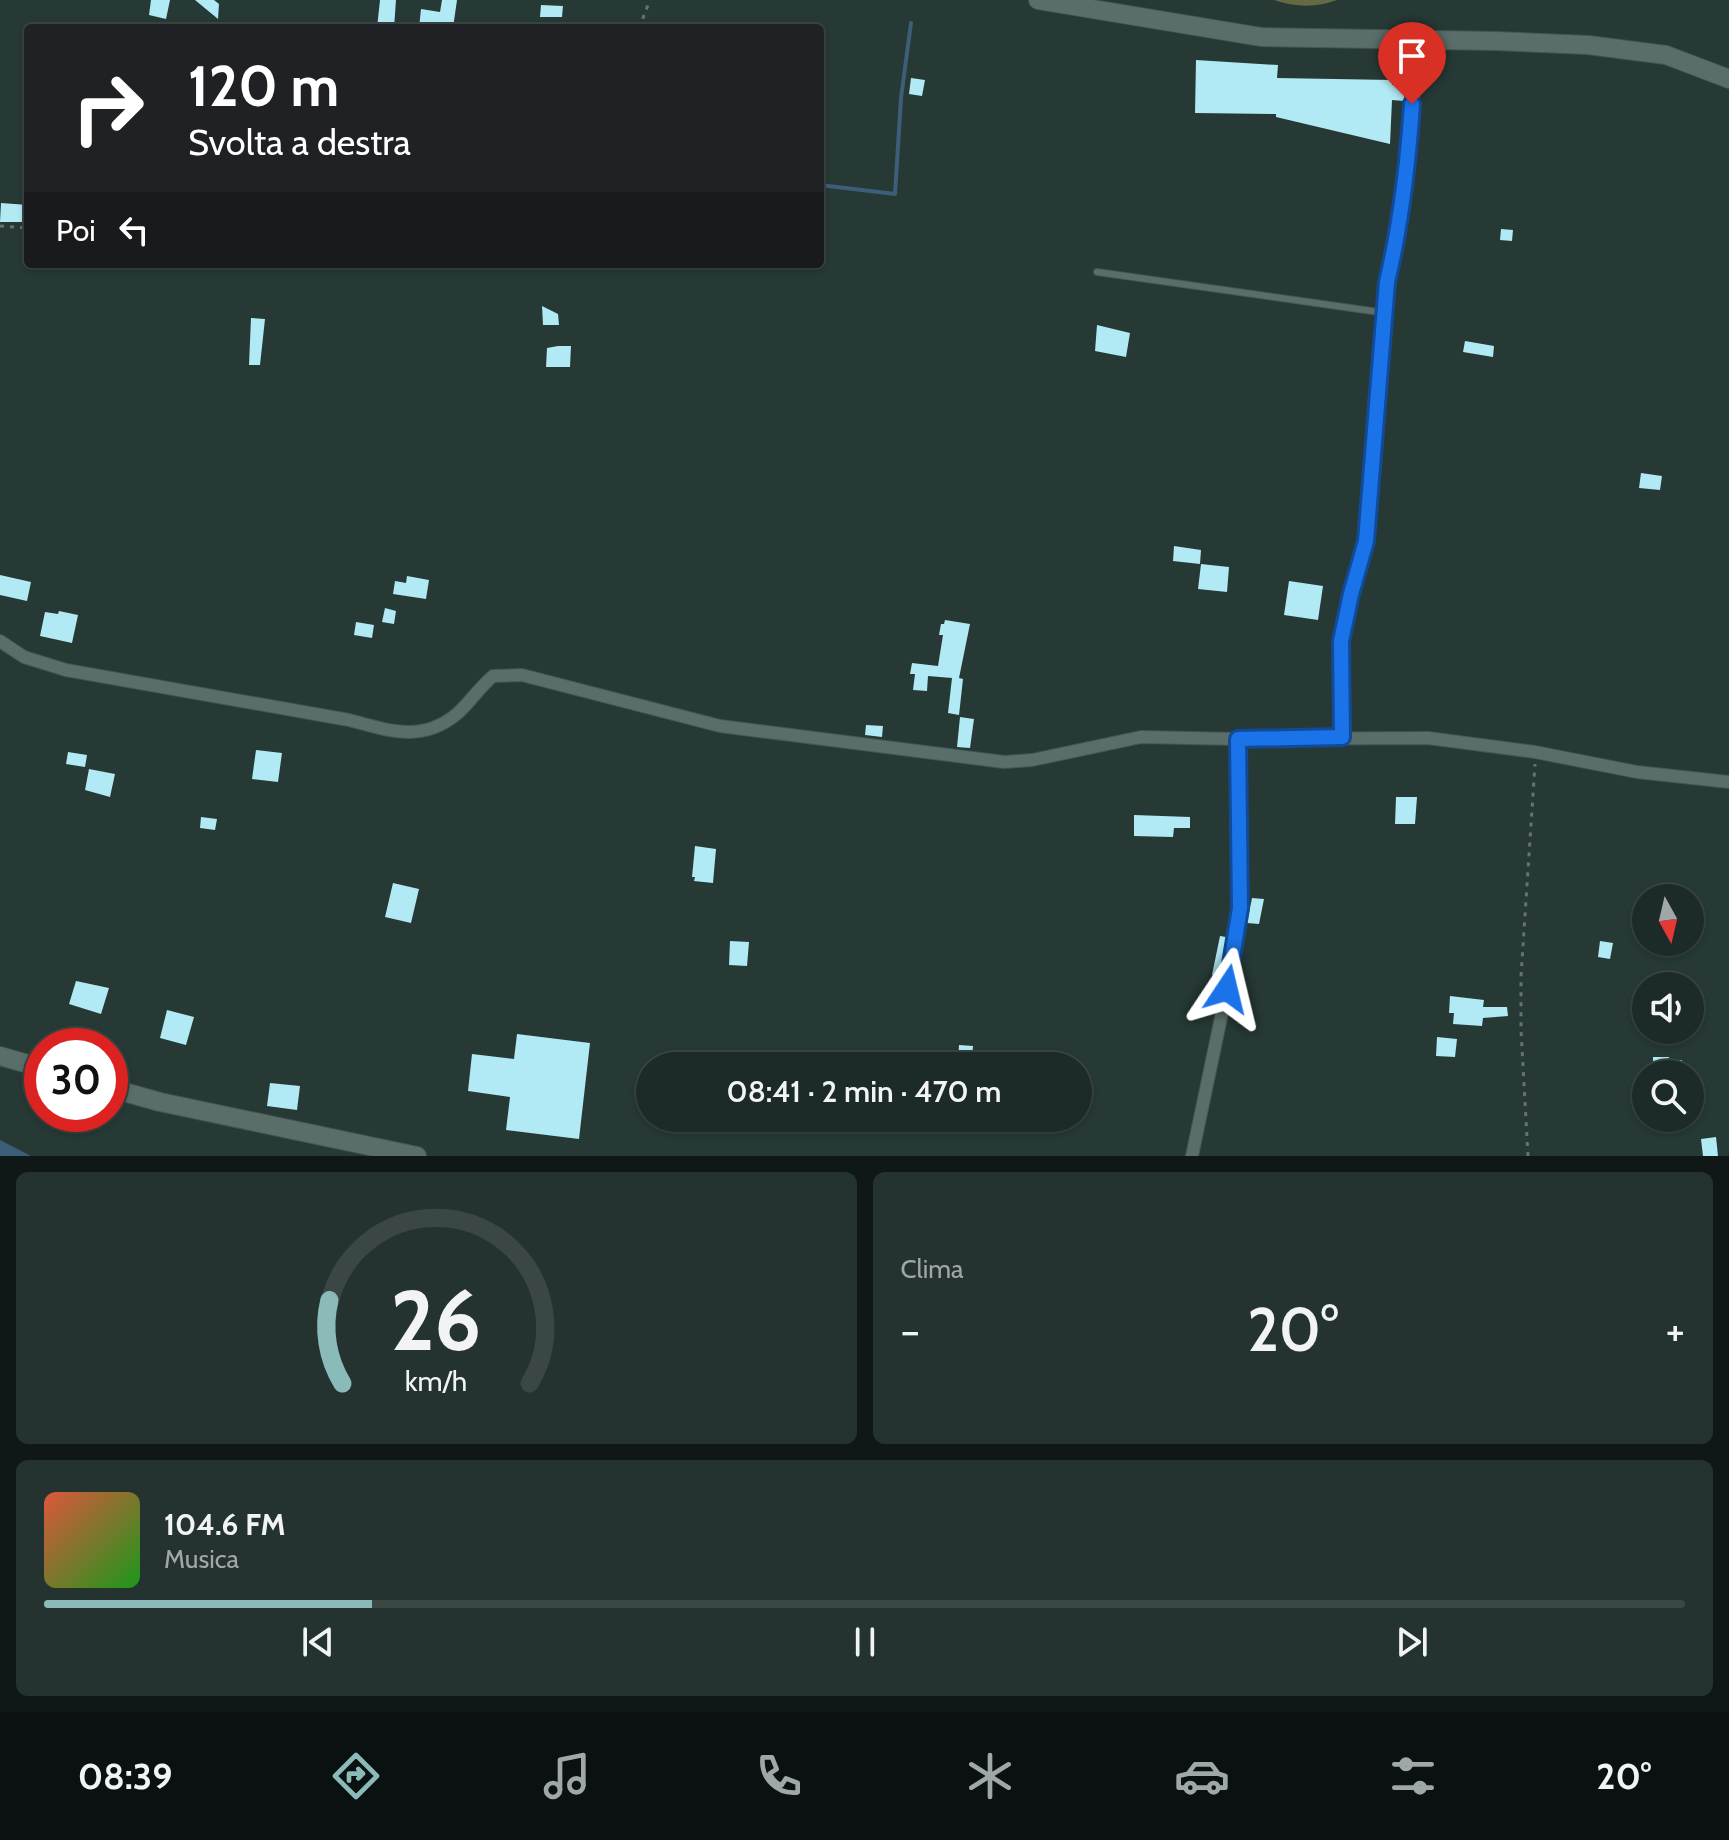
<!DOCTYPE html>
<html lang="it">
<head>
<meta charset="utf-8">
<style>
	body { margin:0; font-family:Cabin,sans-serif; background:#253330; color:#f1f3f6; height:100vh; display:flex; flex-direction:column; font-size:30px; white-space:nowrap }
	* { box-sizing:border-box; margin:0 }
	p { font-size:26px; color:#a0a7a8 }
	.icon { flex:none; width:44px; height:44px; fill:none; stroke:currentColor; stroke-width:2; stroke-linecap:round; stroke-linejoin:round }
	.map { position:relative; height:1156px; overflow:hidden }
	.side { display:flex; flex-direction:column; gap:16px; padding:16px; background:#0f1816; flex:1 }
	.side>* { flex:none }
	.hud { position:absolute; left:24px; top:24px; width:800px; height:244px; border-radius:8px; box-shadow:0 2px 6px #0004,0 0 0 2px #3a4745; background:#202124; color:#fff; overflow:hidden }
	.needle { width:52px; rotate:172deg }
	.buttons { position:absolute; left:1632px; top:884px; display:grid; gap:16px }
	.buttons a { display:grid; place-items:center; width:72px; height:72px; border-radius:50%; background:#1c2b28; box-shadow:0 2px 6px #0004,0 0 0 2px #3a4745; font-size:40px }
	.speed { position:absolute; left:24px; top:1028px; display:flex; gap:16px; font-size:40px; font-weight:700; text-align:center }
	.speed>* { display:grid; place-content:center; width:104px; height:104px; border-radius:50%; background:#1c2b28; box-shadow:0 2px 6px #0004,0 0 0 2px #3a4745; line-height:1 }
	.speed .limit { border:12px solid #d22; background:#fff; color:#111 }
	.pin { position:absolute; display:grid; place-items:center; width:68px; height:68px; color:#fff; margin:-82px -34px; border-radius:50% 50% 50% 0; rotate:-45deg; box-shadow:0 0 8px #0007 }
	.pin .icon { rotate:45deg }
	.me { position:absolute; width:88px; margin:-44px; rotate:10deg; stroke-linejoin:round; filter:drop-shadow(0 0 6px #0008) }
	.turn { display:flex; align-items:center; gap:28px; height:168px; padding:0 32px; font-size:36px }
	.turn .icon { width:104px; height:104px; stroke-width:2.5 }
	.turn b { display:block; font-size:56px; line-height:68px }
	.then { display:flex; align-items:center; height:76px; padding:0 32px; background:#0003; gap:16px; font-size:30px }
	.big { font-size:60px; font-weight:600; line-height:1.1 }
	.side .tile { flex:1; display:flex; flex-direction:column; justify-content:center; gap:12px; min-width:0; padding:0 28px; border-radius:12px; background:#253330 }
	.side .dial { align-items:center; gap:0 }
	.dial svg { height:208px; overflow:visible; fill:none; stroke:#3a4745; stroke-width:7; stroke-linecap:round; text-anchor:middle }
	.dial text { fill:#f1f3f6; stroke:none }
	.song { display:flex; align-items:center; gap:24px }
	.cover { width:96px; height:96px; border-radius:12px; background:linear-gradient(135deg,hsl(10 70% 55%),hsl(120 70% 35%)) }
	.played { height:8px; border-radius:4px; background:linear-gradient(90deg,#8bbbb9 20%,#3a4745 20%) }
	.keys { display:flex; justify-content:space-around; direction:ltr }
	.heat { display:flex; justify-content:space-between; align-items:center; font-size:44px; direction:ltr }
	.side .tiles { flex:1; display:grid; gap:16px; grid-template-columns:1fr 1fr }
	.tile:last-child { grid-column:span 2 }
	.trip { position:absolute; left:636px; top:1052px; width:456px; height:80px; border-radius:40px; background:#1c2b28; box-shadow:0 2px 6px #0004,0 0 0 2px #3a4745; font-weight:600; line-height:80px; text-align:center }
	.dock { display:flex; height:128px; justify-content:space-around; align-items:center; background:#0b1110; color:#a0a7a8 }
	.dock .icon { width:56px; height:56px }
	.dock .selected { color:#8bbbb9 }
	.dock b { font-size:36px; color:#f1f3f6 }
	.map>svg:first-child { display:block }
	.forest { fill:#656a43 }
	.water { fill:#3c5e78 }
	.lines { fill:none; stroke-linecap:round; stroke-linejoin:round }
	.stream { stroke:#3c5e78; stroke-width:4 }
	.building { fill:#b1e9f4 }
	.lane-casing { stroke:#455551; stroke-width:8 }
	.street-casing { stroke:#455551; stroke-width:14 }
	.secondary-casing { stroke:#455551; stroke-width:20 }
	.path { stroke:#647471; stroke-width:3; stroke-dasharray:4 6; stroke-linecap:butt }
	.lane { stroke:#5a6e69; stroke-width:6 }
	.street { stroke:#5a6e69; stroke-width:12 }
	.secondary { stroke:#5a6e69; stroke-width:18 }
	.route-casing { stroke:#114b97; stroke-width:20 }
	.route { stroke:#1a73e8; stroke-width:14 }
</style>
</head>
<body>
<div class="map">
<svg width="1729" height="1156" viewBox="0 0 1729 1156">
	<rect width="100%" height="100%" fill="#263935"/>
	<!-- forest -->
	<path class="forest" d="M1274 0H1337C1316 8 1295 7 1274 0Z"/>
	<!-- water -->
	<path class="water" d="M0 1140 31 1156H0Z"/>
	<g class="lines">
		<!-- stream -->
		<path class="stream" d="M820 185 895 194 901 98 911 23"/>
	</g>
	<!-- building -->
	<path class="building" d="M151 0H170L166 19 149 15Z
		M195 0H214L219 4 218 19Z
		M380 0H396L394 28H377Z
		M442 0H457L453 28H419L421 9 440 12Z
		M541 5 563 6 562 17H540Z
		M1196 60 1278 65 1277 78 1392 80V85L1405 86 1404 101 1392 100 1390 144 1276 117V114L1195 113Z
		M911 78 925 80 922 96 909 94Z
		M1 203 28 205V222H0Z
		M1501 229 1513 230 1512 241 1500 240Z
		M542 306 558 314 559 325H543Z
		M251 318 265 319 260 365H249Z
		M1097 325 1130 333 1126 357 1095 351Z
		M1465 341 1494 346 1493 357 1463 352Z
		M558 346H571L570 367H546L547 348Z
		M1641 473 1662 476 1660 490 1639 488Z
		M1174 546 1201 550 1200 564 1173 561Z
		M1201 564 1229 567 1227 592 1198 589Z
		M0 575 31 582 27 601 0 595Z
		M407 576 429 580 426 599 393 594 395 581 406 583Z
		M1289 581 1323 586 1318 620 1284 615Z
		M385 608 396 611 394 624 382 622Z
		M59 611 78 615 72 643 40 636 45 612 58 614Z
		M945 620 970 624 959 678 963 679 959 715 948 713 952 678 928 676 927 691 913 690 915 674H910L912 663 938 666 943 635H939L941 624H944Z
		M356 622 374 625 372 638 354 635Z
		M960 717 974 719 970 748 957 747Z
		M866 725 883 726 882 737 865 735Z
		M256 750 282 753 278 782 252 779Z
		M68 752 87 755 85 767 66 764Z
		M89 769 115 774 110 797 85 790Z
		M1396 797H1417L1415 824H1395Z
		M1134 815 1190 817V828H1174L1173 837 1134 836Z
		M201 817 217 819 215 830 200 828Z
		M695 846 716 849 713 883 694 881 695 877H692Z
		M393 883 419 889 411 923 385 917Z
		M1252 898 1264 899 1259 924 1247 923Z
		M1220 936 1226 937 1220 977 1212 975Z
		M730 941 749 942 747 966 729 965Z
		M1600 941 1613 943 1610 959 1598 957Z
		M76 981 109 988 101 1014 69 1004Z
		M1450 996 1484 1000 1483 1007H1507L1508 1016 1483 1018 1482 1026 1453 1024 1454 1013H1449Z
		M167 1010 194 1017 186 1045 160 1038Z
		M517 1034 590 1043 579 1139 506 1130 510 1097 468 1091 472 1054 514 1059Z
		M1437 1037 1457 1039 1455 1057 1436 1056Z
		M959 1045 973 1046 972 1061 958 1060Z
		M1653 1057H1669V1060H1682V1074H1653Z
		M270 1083 300 1086 297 1110 267 1106Z
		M1716 1137 1718 1156H1703L1701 1139Z"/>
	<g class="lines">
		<defs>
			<path id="lane" d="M1097 272 1386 313"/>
			<path id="street" d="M0 641 24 657 66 670 349 720C390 731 423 743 458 713 470 702 480 687 493 676L522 675 720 726 1004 762 1032 760 1141 737 1238 739 1428 738 1535 752 1637 772 1729 782
				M1342 737C1341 705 1336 670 1341 638 1349 597 1364 558 1369 517L1387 282C1407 203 1411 121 1418 40
				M1192 1156 1227 989 1240 908 1238 739"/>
			<path id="secondary" d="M1038 0 1261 37 1496 41 1588 45 1666 55 1729 79
				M0 1056 42 1068
				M110 1088 160 1102 417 1156"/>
		</defs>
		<!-- lane casing -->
		<use href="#lane" class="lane-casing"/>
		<!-- street casing -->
		<use href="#street" class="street-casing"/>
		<!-- secondary casing -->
		<use href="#secondary" class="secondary-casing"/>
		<!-- path -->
		<path class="path" d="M639 28 650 0
			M0 226 28 228
			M1528 1156 1521 1030V976L1535 764"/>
		<!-- lane -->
		<use href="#lane" class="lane"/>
		<!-- street -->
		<use href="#street" class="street"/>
		<!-- secondary -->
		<use href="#secondary" class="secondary"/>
	</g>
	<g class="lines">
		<defs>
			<path id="route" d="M1227 989 1240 908 1238 739 1342 737 1341 641 1351 594 1366 541 1387 282C1401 223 1408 164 1412 104"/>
		</defs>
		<!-- route casing -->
		<use href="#route" class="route-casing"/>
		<!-- route -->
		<use href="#route" class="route"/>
	</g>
</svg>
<div class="buttons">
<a><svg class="needle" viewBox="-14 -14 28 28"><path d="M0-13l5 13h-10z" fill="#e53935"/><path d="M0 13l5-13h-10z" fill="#a0a7a8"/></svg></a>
<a><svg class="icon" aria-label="sound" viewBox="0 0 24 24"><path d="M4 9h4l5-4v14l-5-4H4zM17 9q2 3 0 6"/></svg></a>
<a><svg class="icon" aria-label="search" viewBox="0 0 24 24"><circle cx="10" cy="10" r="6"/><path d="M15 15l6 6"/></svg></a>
</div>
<div class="speed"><div class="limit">30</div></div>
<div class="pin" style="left:1412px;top:104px;background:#d93025"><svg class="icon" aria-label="arrive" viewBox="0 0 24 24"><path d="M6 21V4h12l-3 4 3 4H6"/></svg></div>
<svg class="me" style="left:1227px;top:989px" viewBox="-20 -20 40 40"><path d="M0-17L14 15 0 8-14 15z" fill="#1a73e8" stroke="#fff" stroke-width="4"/></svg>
<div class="trip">08:41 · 2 min · 470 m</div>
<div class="hud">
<div class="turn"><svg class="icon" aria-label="right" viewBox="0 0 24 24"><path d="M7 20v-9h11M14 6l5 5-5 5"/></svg><div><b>120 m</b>Svolta a destra</div></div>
<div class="then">Poi<svg class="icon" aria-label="left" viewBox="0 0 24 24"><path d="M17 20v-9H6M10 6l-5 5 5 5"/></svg></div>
</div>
</div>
<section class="side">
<div class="tiles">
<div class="tile dial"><svg viewBox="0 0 100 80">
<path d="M14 69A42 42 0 1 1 86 69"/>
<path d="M14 69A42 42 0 0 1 9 37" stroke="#8bbbb9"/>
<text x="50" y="56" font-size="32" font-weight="700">26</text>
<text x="50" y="72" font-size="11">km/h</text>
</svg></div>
<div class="tile"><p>Clima</p>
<div class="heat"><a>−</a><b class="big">20°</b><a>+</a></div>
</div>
<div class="tile">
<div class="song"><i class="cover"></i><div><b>104.6 FM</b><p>Musica</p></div></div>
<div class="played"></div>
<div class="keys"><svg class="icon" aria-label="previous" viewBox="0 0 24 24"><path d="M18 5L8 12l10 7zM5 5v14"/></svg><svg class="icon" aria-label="pause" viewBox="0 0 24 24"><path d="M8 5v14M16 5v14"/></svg><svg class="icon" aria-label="next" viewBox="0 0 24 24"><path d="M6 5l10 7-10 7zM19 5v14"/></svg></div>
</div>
</div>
</section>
<nav class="dock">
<b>08:39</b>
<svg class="icon selected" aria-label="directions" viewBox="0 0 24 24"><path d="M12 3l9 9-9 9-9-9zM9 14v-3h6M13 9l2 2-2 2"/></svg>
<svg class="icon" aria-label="music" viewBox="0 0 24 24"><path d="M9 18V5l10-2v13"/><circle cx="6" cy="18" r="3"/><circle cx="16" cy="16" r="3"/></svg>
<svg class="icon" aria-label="phone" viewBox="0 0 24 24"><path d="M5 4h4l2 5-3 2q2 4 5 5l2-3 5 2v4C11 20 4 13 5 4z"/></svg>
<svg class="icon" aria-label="climate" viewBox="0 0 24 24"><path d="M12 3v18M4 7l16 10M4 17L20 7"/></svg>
<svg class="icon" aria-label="car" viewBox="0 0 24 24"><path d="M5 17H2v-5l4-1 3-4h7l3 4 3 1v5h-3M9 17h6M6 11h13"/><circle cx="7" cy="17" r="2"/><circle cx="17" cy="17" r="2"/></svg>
<svg class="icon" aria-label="filters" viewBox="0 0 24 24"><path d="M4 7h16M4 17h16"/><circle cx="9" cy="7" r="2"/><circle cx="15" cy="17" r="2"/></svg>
<b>20°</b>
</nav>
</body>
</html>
